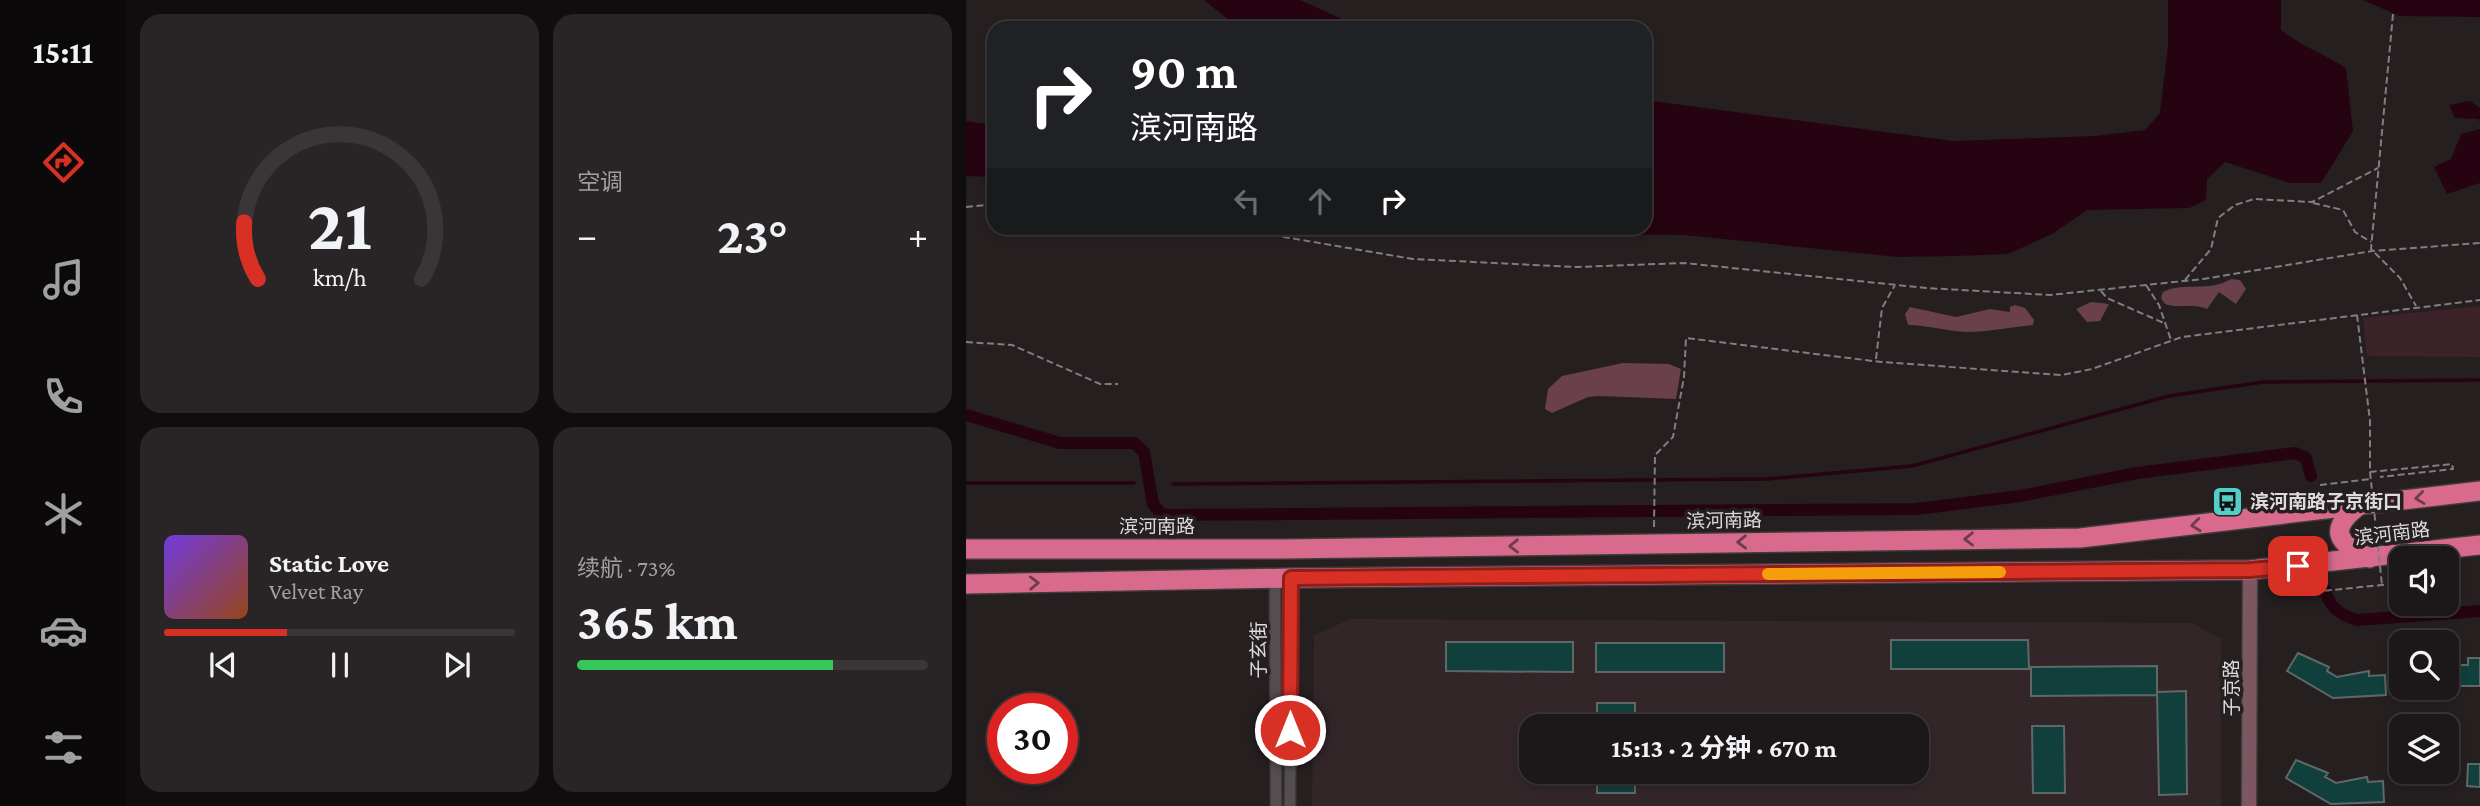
<!DOCTYPE html>
<html lang="zh">
<head>
<meta charset="utf-8">
<style>
	body { margin:0; font-family:"Crimson Pro","Noto Sans SC",serif; background:#292425; color:#f1f3f6; height:100vh; display:flex; flex-direction:column; font-size:26px; white-space:nowrap }
	* { box-sizing:border-box; margin:0 }
	p { font-size:23px; color:#a09fa2 }
	.icon { flex:none; width:38px; height:38px; fill:none; stroke:currentColor; stroke-width:2; stroke-linecap:round; stroke-linejoin:round }
	.map { position:relative; flex:1; overflow:hidden }
	.details { display:flex; flex-direction:column; gap:14px; padding:14px; background:#0f0d0d; width:840px }
	.details>* { flex:none }
	.top-card { position:absolute; left:21px; top:21px; width:665px; height:214px; border-radius:21px; box-shadow:0 4px 10px #0003,0 0 0 2px #3a3637; background:#202124; color:#fff; overflow:hidden }
	.fabs { position:absolute; left:1423px; top:546px; display:grid; gap:14px }
	.fabs a { display:grid; place-items:center; width:70px; height:70px; border-radius:14px; background:#1c1718; box-shadow:0 4px 10px #0003,0 0 0 2px #3a3637; font-size:35px }
	.speed { position:absolute; left:21px; top:693px; display:flex; gap:14px; font-size:35px; font-weight:700; text-align:center }
	.speed>* { display:grid; place-content:center; width:91px; height:91px; border-radius:50%; background:#1c1718; box-shadow:0 4px 10px #0003,0 0 0 2px #3a3637; line-height:1 }
	.speed .limit { border:10px solid #d22; background:#fff; color:#111 }
	.pin { position:absolute; display:grid; place-items:center; width:60px; height:60px; color:#fff; margin:-30px; border-radius:14px; box-shadow:0 4px 10px #0006 }
	.me { position:absolute; width:77px; margin:-38px; rotate:0deg; stroke-linejoin:round; filter:drop-shadow(0 0 5px #0008) }
	.turn { display:flex; align-items:center; gap:24px; height:147px; padding:0 28px; font-size:32px }
	.turn .icon { width:91px; height:91px; stroke-width:2.5 }
	.turn b { display:block; font-size:49px; line-height:60px }
	.lanes { display:flex; align-items:center; height:66px; padding:0 28px; background:#0003; justify-content:center; gap:35px; direction:ltr }
	.lanes .off { opacity:.35 }
	.big { font-size:52px; font-weight:700; line-height:1.1 }
	.details .tile { flex:1; display:flex; flex-direction:column; justify-content:center; gap:10px; min-width:0; padding:0 24px; border-radius:21px; background:#292425 }
	.details .dial { align-items:center; gap:0 }
	.dial svg { height:182px; overflow:visible; fill:none; stroke:#3a3637; stroke-width:7; stroke-linecap:round; text-anchor:middle }
	.dial text { fill:#f1f3f6; stroke:none }
	.song { display:flex; align-items:center; gap:21px }
	.cover { width:84px; height:84px; border-radius:10px; background:linear-gradient(135deg,hsl(260 70% 55%),hsl(20 70% 35%)) }
	.played { height:7px; border-radius:4px; background:linear-gradient(90deg,#d93025 35%,#3a3637 35%) }
	.keys { display:flex; justify-content:space-around; direction:ltr }
	.heat { display:flex; justify-content:space-between; align-items:center; font-size:38px; direction:ltr }
	.charge { height:10px; border-radius:5px; background:linear-gradient(90deg,#34c759 73%,#3a3637 0) }
	.details .tiles { flex:1; display:grid; gap:14px; grid-template-columns:repeat(2,1fr) }
	.trip { position:absolute; left:553px; top:714px; width:410px; height:70px; border-radius:21px; background:#1c1718; box-shadow:0 4px 10px #0003,0 0 0 2px #3a3637; font-weight:700; line-height:70px; text-align:center }
	main { display:flex; flex:1; min-height:0 }
	.tabs { display:flex; flex-direction:column; width:126px; justify-content:space-around; align-items:center; background:#0b090a; color:#a09fa2 }
	.tabs .icon { width:49px; height:49px }
	.tabs .on { color:#d93025 }
	.tabs b { font-size:32px; color:#f1f3f6 }
	.map>svg:first-child { display:block }
	.built { fill:#322629; fill-rule:evenodd }
	.green { fill:#3c232a }
	.forest { fill:#6a404c }
	.water { fill:#260310 }
	.lines { fill:none; stroke-linecap:round; stroke-linejoin:round }
	.stream { stroke:#260310; stroke-width:3.5 }
	.canal { stroke:#260310; stroke-width:12 }
	.building { fill:#103f3c; stroke:#606867; stroke-width:2 }
	.street-casing { stroke:#403b3c; stroke-width:13 }
	.secondary-casing { stroke:#403b3c; stroke-width:17 }
	.highway-casing { stroke:#403b3c; stroke-width:22 }
	.path { stroke:#827d7e; stroke-width:2; stroke-dasharray:7 3.5; stroke-linecap:butt }
	.street { stroke:#554e50; stroke-width:10 }
	.secondary { stroke:#7c5762; stroke-width:14 }
	.highway { stroke:#d86b8d; stroke-width:19 }
	.path-bridge { stroke:#827d7e; stroke-width:2; stroke-dasharray:7 3.5; stroke-linecap:butt }
	.oneway { stroke:#6d3d4c }
	.route-casing { stroke:#8d1f18; stroke-width:18 }
	.route { stroke:#d93025; stroke-width:12 }
	.slow { stroke:#f59e0b; stroke-width:12 }
	.labels { text-anchor:middle; stroke-width:7; stroke-linejoin:round; paint-order:stroke }
	.poi-label { font-size:19px; font-weight:bold; fill:#dfdbdc; stroke:#251f20; text-anchor:start }
	.street-label { font-size:19px; fill:#dfdbdc; stroke:#251f20 }
</style>
</head>
<body>
<main>
<nav class="tabs">
<b>15:11</b>
<svg class="icon on" aria-label="directions" viewBox="0 0 24 24"><path d="M12 3l9 9-9 9-9-9zM9 14v-3h6M13 9l2 2-2 2"/></svg>
<svg class="icon" aria-label="music" viewBox="0 0 24 24"><path d="M9 18V5l10-2v13"/><circle cx="6" cy="18" r="3"/><circle cx="16" cy="16" r="3"/></svg>
<svg class="icon" aria-label="phone" viewBox="0 0 24 24"><path d="M5 4h4l2 5-3 2q2 4 5 5l2-3 5 2v4C11 20 4 13 5 4z"/></svg>
<svg class="icon" aria-label="climate" viewBox="0 0 24 24"><path d="M12 3v18M4 7l16 10M4 17L20 7"/></svg>
<svg class="icon" aria-label="car" viewBox="0 0 24 24"><path d="M5 17H2v-5l4-1 3-4h7l3 4 3 1v5h-3M9 17h6M6 11h13"/><circle cx="7" cy="17" r="2"/><circle cx="17" cy="17" r="2"/></svg>
<svg class="icon" aria-label="filters" viewBox="0 0 24 24"><path d="M4 7h16M4 17h16"/><circle cx="9" cy="7" r="2"/><circle cx="15" cy="17" r="2"/></svg>
</nav>
<section class="details">
<div class="tiles">
<div class="tile dial"><svg viewBox="0 0 100 80">
<path d="M14 69A42 42 0 1 1 86 69"/>
<path d="M14 69A42 42 0 0 1 8 44" stroke="#d93025"/>
<text x="50" y="56" font-size="32" font-weight="700">21</text>
<text x="50" y="72" font-size="11">km/h</text>
</svg></div>
<div class="tile"><p>空调</p>
<div class="heat"><a>−</a><b class="big">23°</b><a>+</a></div>
</div>
<div class="tile">
<div class="song"><i class="cover"></i><div><b>Static Love</b><p>Velvet Ray</p></div></div>
<div class="played"></div>
<div class="keys"><svg class="icon" aria-label="previous" viewBox="0 0 24 24"><path d="M18 5L8 12l10 7zM5 5v14"/></svg><svg class="icon" aria-label="pause" viewBox="0 0 24 24"><path d="M8 5v14M16 5v14"/></svg><svg class="icon" aria-label="next" viewBox="0 0 24 24"><path d="M6 5l10 7-10 7zM19 5v14"/></svg></div>
</div>
<div class="tile"><p>续航 · 73%</p><b class="big">365 km</b><div class="charge"></div></div>
</div>
</section>
<div class="map">
<svg width="1514" height="806" viewBox="0 0 1514 806">
	<rect width="100%" height="100%" fill="#251f20"/>
	<!-- built -->
	<path class="built" d="M385 619 1227 623 1255 639V806H346L348 635ZM565 726H950V772H565Z"/>
	<!-- green -->
	<path class="green" d="M1514 306V357L1401 356 1397 318Z"/>
	<!-- forest -->
	<path class="forest" d="M1265 279 1274 280 1280 289 1270 304 1253 292 1241 309C1227 302 1213 309 1199 304L1195 298 1197 292C1219 281 1241 293 1265 279Z
		M1125 302 1143 304 1134 321 1121 322 1110 309Z
		M1049 305 1059 308 1068 320 1067 325C1045 327 1023 332 1001 332 981 331 960 325 942 325L939 314 944 307 990 317 1024 309 1044 312V307Z
		M657 363 703 364 715 369 710 399 633 396 622 397 586 413 579 409 582 389 596 376Z"/>
	<!-- water -->
	<path class="water" d="M238 0H334L396 28H273Z
		M1202 0H1315V30C1335 46 1358 54 1380 68L1387 131 1355 183H1324L1259 162 1241 179 1240 200 1223 208 1121 210 1086 234 1042 254 989 256 932 257 718 235 460 232 430 228H679V100L987 141 1129 136 1179 130 1194 113 1202 46Z
		M1397 0H1514V17L1433 16Z
		M1504 101 1514 108V123L1513 119 1489 118 1483 105Z
		M0 121 28 125V177L0 176Z
		M1514 129V183L1481 194 1468 167 1485 159 1495 134Z"/>
	<g class="lines">
		<!-- stream -->
		<path class="stream" d="M0 483H168
			M207 484 801 479 946 466 1203 396 1297 382 1514 380"/>
		<!-- canal -->
		<path class="canal" d="M0 415 94 443H168L178 452 187 504 196 515 951 509 1054 496 1171 473 1329 453 1340 458 1345 476
			M1359 590C1364 608 1373 614 1391 620L1514 611"/>
	</g>
	<!-- building -->
	<path class="building" d="M925 640H1062L1063 669H925Z
		M480 642H607V672L480 671Z
		M630 643H758V672H630Z
		M1332 653 1363 667 1361 671 1371 677 1403 671V676L1419 675 1420 695 1367 698 1321 671Z
		M1502 658H1514V686H1488V665H1502Z
		M1191 666V695L1065 696V667Z
		M1220 691 1221 794 1193 795 1191 692Z
		M631 703H669V726H631Z
		M1066 726H1098L1099 793H1067Z
		M1330 760 1362 773 1359 777 1370 783 1401 777 1402 782 1417 781 1418 802 1365 804 1320 778Z
		M1502 764H1514V787L1501 786Z
		M631 772H669V793H631Z"/>
	<g class="lines">
		<defs>
			<path id="street" d="M309 579 310 806
				M324 806 325 578"/>
			<path id="secondary" d="M1283 806 1284 570"/>
			<path id="highway" d="M1395 504C1361 529 1370 543 1404 558
				M0 549H316L1114 538 1514 491
				M0 584 325 578 1284 570 1514 545"/>
		</defs>
		<!-- street casing -->
		<use href="#street" class="street-casing"/>
		<!-- secondary casing -->
		<use href="#secondary" class="secondary-casing"/>
		<!-- highway casing -->
		<use href="#highway" class="highway-casing"/>
		<!-- path -->
		<path class="path" d="M1427 14 1405 249 1434 278 1450 306
			M1347 203 1377 210 1389 232 1405 242
			M0 207 28 204
			M265 228 447 259 610 267 718 263 960 288 1084 295 1237 279 1406 251 1514 243
			M1219 280 1245 249 1252 218 1269 205 1288 199 1346 202 1412 168
			M1180 285 1193 305 1205 340
			M1135 291 1141 298 1200 324
			M1391 315 1404 421V472L1486 464 1487 469 1414 477
			M0 342 46 345 134 384H152
			M910 359 916 308 929 285
			M1354 485 1405 479
			M688 527 689 455 707 437 718 377 720 338 915 362 1096 375 1126 369 1216 337 1514 300
			M1317 595 1435 583"/>
		<!-- street -->
		<use href="#street" class="street"/>
		<!-- secondary -->
		<use href="#secondary" class="secondary"/>
		<!-- highway -->
		<use href="#highway" class="highway"/>
		<!-- path-bridge -->
		<path class="path-bridge" d="M1404 472 1416 585"/>
	</g>
	<!-- one-way arrows -->
	<defs><path id="oneway-chevron" d="M-2-3.5L2.5 0L-2 3.5" fill="none" stroke-width="1.6" stroke-linecap="round" stroke-linejoin="round" transform="scale(1.75)"/></defs>
	<g class="oneway">
		<use href="#oneway-chevron" transform="translate(1454 498) rotate(173)"/>
		<use href="#oneway-chevron" transform="translate(1230 525) rotate(174)"/>
		<use href="#oneway-chevron" transform="translate(1003 539) rotate(179)"/>
		<use href="#oneway-chevron" transform="translate(776 542) rotate(179)"/>
		<use href="#oneway-chevron" transform="translate(548 546) rotate(179)"/>
		<use href="#oneway-chevron" transform="translate(68 583) rotate(-1)"/>
	</g>
	<g class="lines">
		<defs>
			<path id="route" d="M324 730 325 578 1284 570 1332 566"/>
		</defs>
		<!-- route casing -->
		<use href="#route" class="route-casing"/>
		<!-- route -->
		<use href="#route" class="route"/>
		<!-- slow -->
		<path class="slow" d="M802 574 1034 572"/>
	</g>
	<!-- icons -->
	<defs>
		<symbol id="bus-square" viewBox="-11 -11 22 22"><rect x="-9" y="-9" width="18" height="18" rx="4" fill="#54cdc7" stroke="#251f20"/><path d="M-5-6H5V4H4V6H2V4H-2V6H-4V4H-5ZM-3.5-4V0h7V-4ZM-3.5 1.2v1.5H-2V1.2ZM2 1.2v1.5H3.5V1.2Z" fill="#111"/></symbol>
	</defs>
	<g fill-rule="evenodd">
		<use href="#bus-square" x="1244" y="484" width="35" height="35"/>
	</g>
	<g class="labels">
		<!-- poi labels -->
		<g class="poi-label">
			<text x="1284" y="508">滨河南路子京街口</text>
		</g>
		<!-- street labels -->
		<g class="street-label">
			<text transform="translate(758 520) rotate(-1)" y="7">滨河南路</text>
			<text x="191" y="533">滨河南路</text>
			<text transform="translate(1426 533) rotate(-7)" y="7">滨河南路</text>
			<text transform="translate(292 650) rotate(-90)" y="7">子玄街</text>
			<text transform="translate(1265 688) rotate(-90)" y="7">子京路</text>
		</g>
	</g>
</svg>
<div class="fabs">
<a><svg class="icon" aria-label="sound" viewBox="0 0 24 24"><path d="M4 9h4l5-4v14l-5-4H4zM17 9q2 3 0 6"/></svg></a>
<a><svg class="icon" aria-label="search" viewBox="0 0 24 24"><circle cx="10" cy="10" r="6"/><path d="M15 15l6 6"/></svg></a>
<a><svg class="icon" aria-label="layers" viewBox="0 0 24 24"><path d="M12 4l9 5-9 5-9-5zM3 14l9 5 9-5"/></svg></a>
</div>
<div class="speed"><div class="limit">30</div></div>
<div class="pin" style="left:1332px;top:566px;background:#d93025"><svg class="icon" aria-label="arrive" viewBox="0 0 24 24"><path d="M6 21V4h12l-3 4 3 4H6"/></svg></div>
<svg class="me" style="left:324px;top:730px" viewBox="-20 -20 40 40"><circle r="17" fill="#d93025" stroke="#fff" stroke-width="3"/><path d="M0-11L8 9 0 5-8 9z" fill="#fff"/></svg>
<div class="trip">15:13 · 2 分钟 · 670 m</div>
<div class="top-card">
<div class="turn"><svg class="icon" aria-label="right" viewBox="0 0 24 24"><path d="M7 20v-9h11M14 6l5 5-5 5"/></svg><div><b>90 m</b>滨河南路</div></div>
<div class="lanes"><svg class="icon off" aria-label="left" viewBox="0 0 24 24"><path d="M17 20v-9H6M10 6l-5 5 5 5"/></svg><svg class="icon off" aria-label="ahead" viewBox="0 0 24 24"><path d="M12 20V5M6 11l6-6 6 6"/></svg><svg class="icon" aria-label="right" viewBox="0 0 24 24"><path d="M7 20v-9h11M14 6l5 5-5 5"/></svg></div>
</div>
</div>
</main>
</body>
</html>
